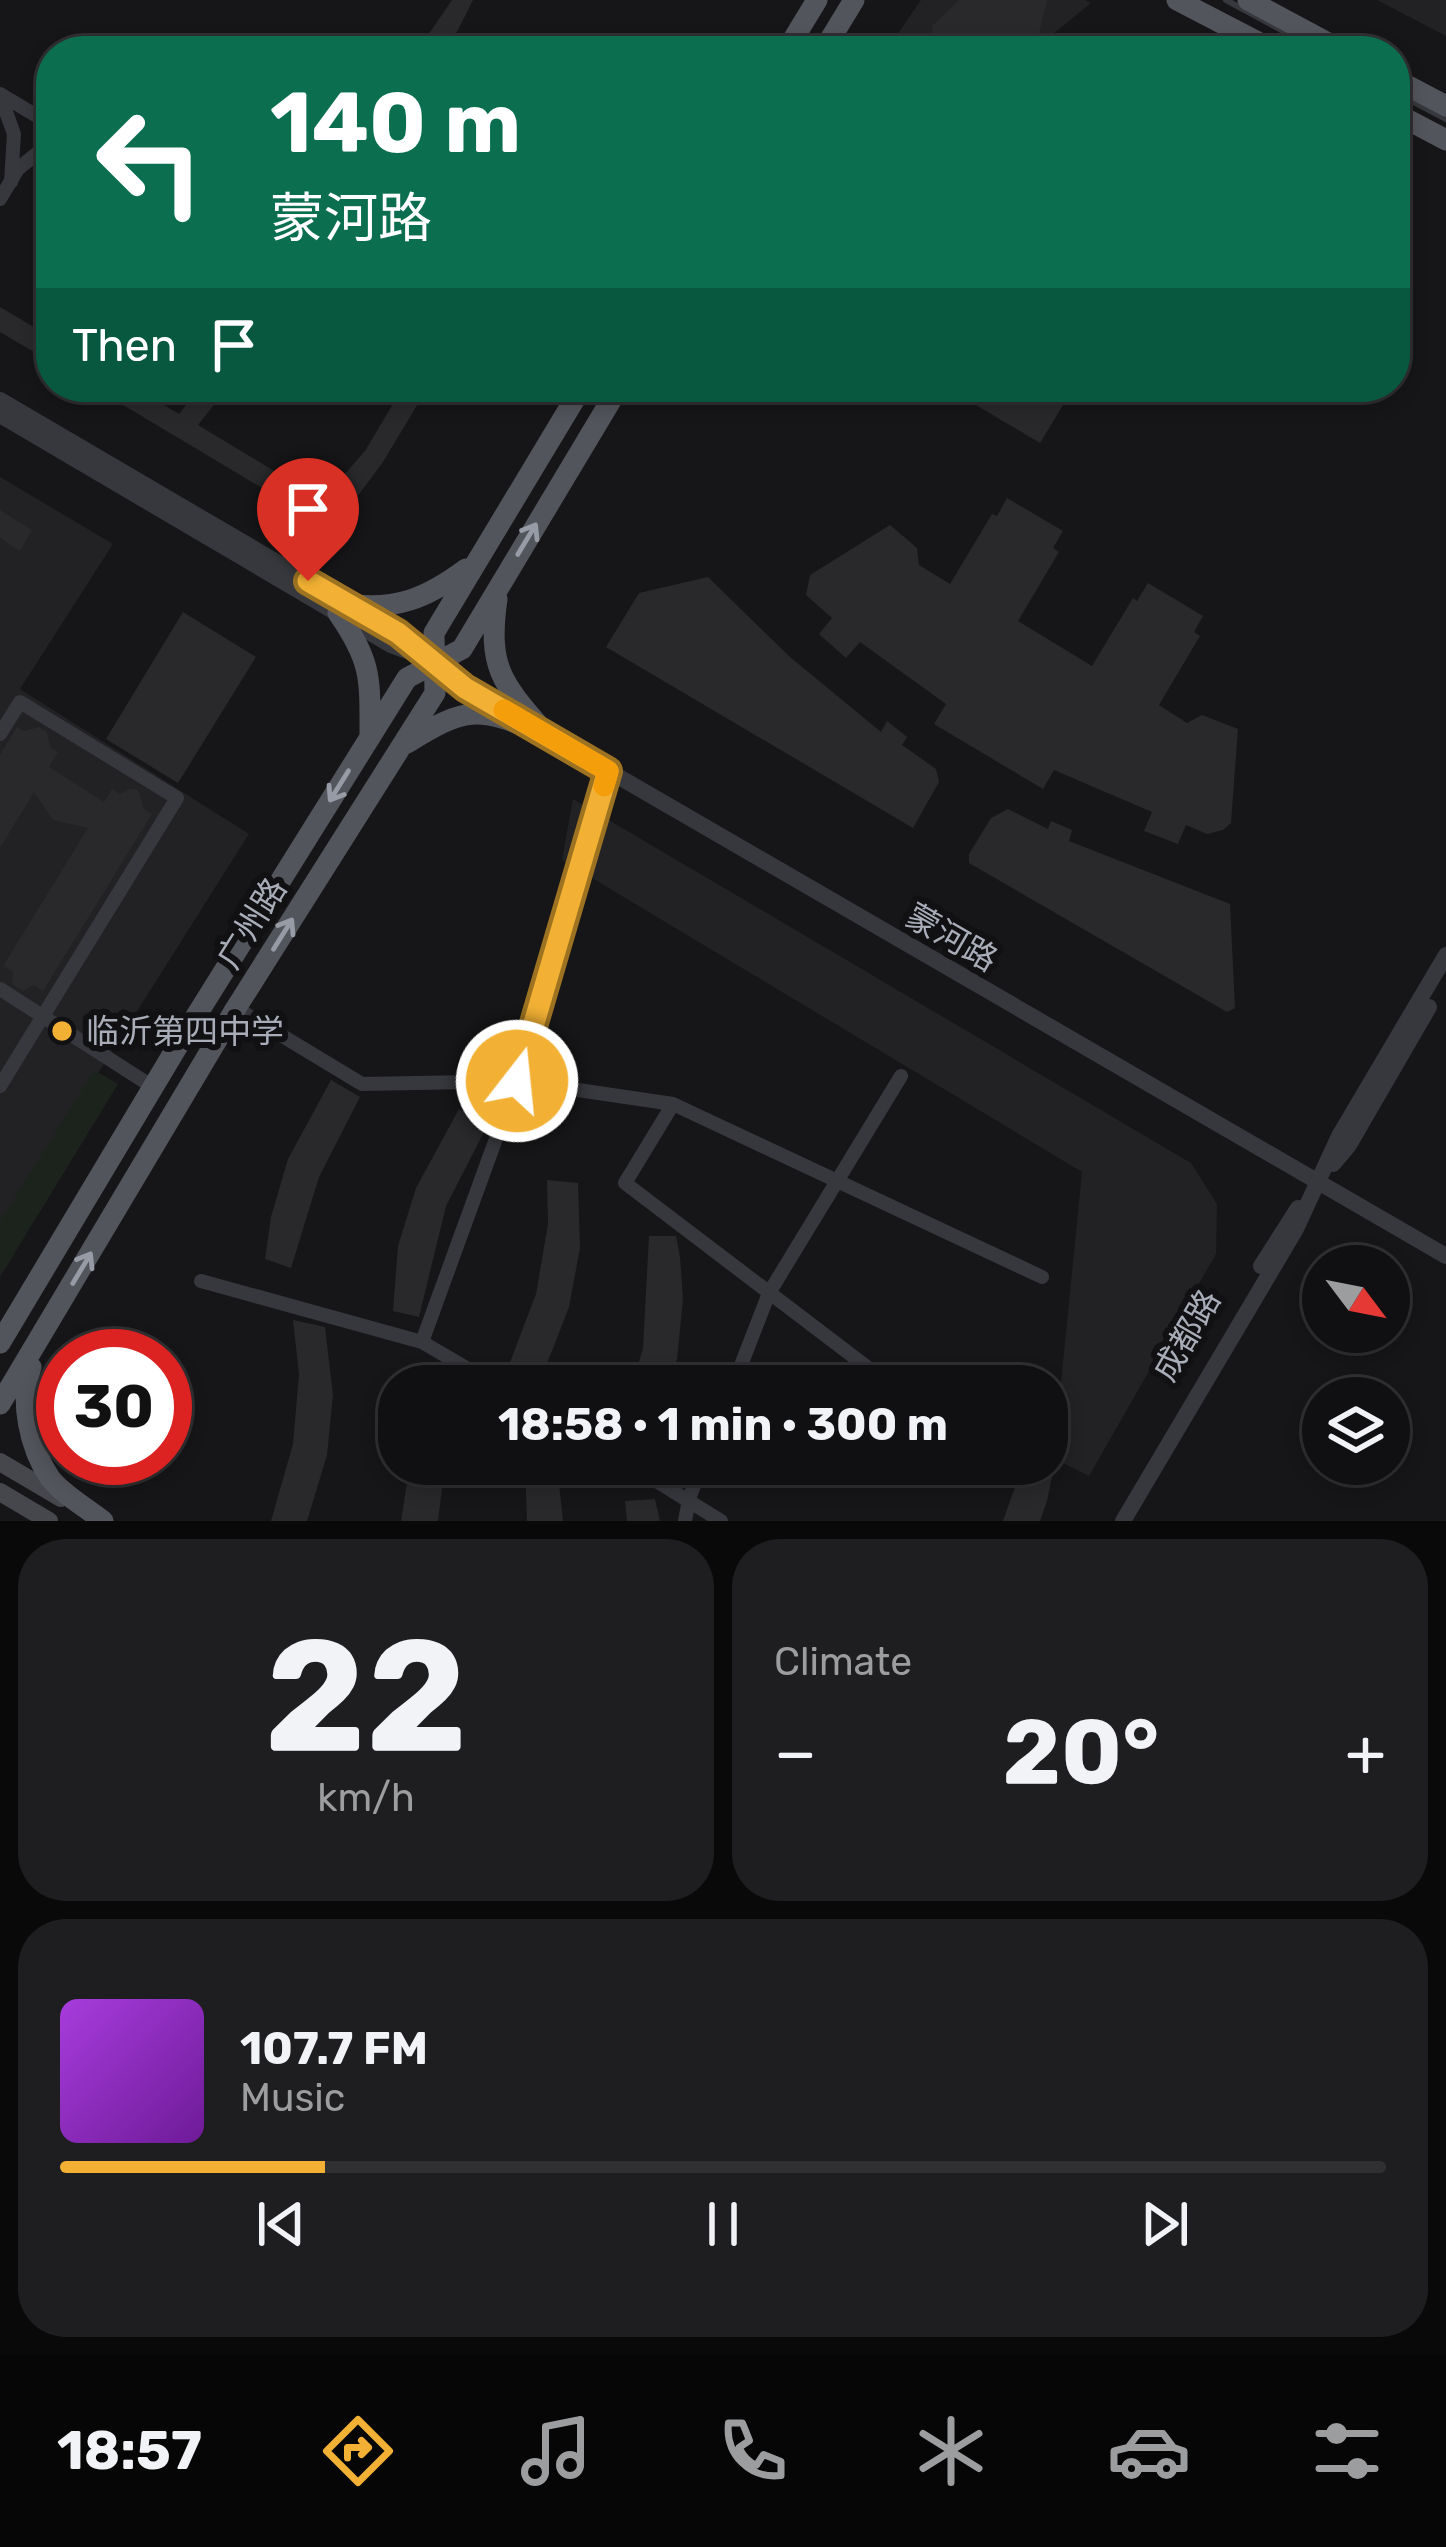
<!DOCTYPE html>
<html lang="en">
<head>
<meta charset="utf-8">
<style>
	body { margin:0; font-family:Rubik,"Noto Sans SC",sans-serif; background:#1e1e20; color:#f1f3f6; height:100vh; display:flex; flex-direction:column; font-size:45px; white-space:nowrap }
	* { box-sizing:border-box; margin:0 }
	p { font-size:39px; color:#9c9d9f }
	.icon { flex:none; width:66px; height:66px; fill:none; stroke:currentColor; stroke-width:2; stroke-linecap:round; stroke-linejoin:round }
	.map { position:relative; height:1521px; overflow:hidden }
	.panel { display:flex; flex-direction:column; gap:18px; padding:18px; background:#09090a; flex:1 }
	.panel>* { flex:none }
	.top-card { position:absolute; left:36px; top:36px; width:1374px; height:366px; border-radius:48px; box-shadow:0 6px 18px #0003,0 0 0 3px #303032; background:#0b6e4f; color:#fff; overflow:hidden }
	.needle { width:78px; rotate:122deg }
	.fabs { position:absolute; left:1302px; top:1245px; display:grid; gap:24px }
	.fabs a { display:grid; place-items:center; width:108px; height:108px; border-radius:50%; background:#101012; box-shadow:0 6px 18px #0003,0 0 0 3px #303032; font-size:60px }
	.speed { position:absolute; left:36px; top:1329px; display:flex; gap:24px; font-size:60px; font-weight:700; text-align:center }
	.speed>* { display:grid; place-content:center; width:156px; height:156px; border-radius:50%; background:#101012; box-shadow:0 6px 18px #0003,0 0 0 3px #303032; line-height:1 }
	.speed .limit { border:18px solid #d22; background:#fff; color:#111 }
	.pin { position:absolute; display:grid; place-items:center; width:102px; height:102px; color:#fff; margin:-123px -51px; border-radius:50% 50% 50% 0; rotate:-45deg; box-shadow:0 0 12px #0007 }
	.pin .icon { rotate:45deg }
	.me { position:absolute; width:132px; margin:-66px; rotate:16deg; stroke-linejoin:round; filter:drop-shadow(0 0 9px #0008) }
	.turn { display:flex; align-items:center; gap:42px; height:252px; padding:0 36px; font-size:54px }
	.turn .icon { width:156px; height:156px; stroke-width:2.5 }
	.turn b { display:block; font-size:84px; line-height:102px }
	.then { display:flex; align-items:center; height:114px; padding:0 36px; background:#0003; gap:24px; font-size:45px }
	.big { font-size:90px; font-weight:700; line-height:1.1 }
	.panel .tile { flex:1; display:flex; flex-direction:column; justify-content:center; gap:18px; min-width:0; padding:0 42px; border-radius:48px; background:#1e1e20 }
	.panel .dial { align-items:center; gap:0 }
	.dial b { font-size:156px; line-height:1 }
	.song { display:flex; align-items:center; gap:36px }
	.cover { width:144px; height:144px; border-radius:18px; background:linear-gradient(135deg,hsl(280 70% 55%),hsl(280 70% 35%)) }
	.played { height:12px; border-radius:6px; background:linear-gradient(90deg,#f2b134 20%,#303032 20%) }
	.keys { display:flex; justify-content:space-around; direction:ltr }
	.heat { display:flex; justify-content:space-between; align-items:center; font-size:66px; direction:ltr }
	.panel .tiles { flex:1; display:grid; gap:18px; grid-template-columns:1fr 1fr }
	.tile:last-child { grid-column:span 2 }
	.trip { position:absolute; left:378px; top:1365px; width:690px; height:120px; border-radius:48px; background:#101012; box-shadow:0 6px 18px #0003,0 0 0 3px #303032; font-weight:700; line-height:120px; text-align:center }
	.tab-bar { display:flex; height:192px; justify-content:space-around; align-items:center; background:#060607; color:#9c9d9f }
	.tab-bar .icon { width:84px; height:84px }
	.tab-bar .selected { color:#f2b134 }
	.tab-bar b { font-size:54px; color:#f1f3f6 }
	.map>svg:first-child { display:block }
	.built { fill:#222225 }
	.green { fill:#1c231d }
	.building { fill:#29292c }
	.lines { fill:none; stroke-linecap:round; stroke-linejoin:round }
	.path { stroke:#3d3f44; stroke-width:3; stroke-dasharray:6 9; stroke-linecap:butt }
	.service { stroke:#37383d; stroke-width:6 }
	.minor { stroke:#37383d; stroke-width:14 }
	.tertiary { stroke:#37383d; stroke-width:16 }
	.secondary { stroke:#45474d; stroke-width:18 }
	.primary { stroke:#53555c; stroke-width:21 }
	.oneway { stroke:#979ba6 }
	.route-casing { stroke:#9d7322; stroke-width:30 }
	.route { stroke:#f2b134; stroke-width:21 }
	.slow { stroke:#f59e0b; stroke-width:21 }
	.poi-dot { fill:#f2b134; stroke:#111113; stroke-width:4.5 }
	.labels { text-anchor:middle; stroke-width:12; stroke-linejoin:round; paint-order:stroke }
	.street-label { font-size:33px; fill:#a8adb8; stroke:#111113 }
	.poi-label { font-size:33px; fill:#a8adb8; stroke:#111113; text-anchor:start }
</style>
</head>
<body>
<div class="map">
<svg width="1446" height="1521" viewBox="0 0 1446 1521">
	<rect width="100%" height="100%" fill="#161618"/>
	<!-- built -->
	<path class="built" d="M921 0H1085L1091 3 1047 39 1014 51H886Z
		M1377 0H1446V36Z
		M0 477 113 544 20 689 249 834 0 1228Z
		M573 799 1191 1163 1217 1204 1216 1254 1089 1476 1047 1455V1407L1061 1382 1082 1172 562 860Z"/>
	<!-- green -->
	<path class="green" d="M94 1070 118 1084 0 1277V1221Z"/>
	<!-- building -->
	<path class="building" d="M452 0H473L458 30 443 51H417Z
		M959 0H1047L1039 33 988 51H952L932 34V26Z
		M0 307 42 332 51 312V362L0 332Z
		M93 387H134L179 414 200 387H228L198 425 322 500 365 451 403 387H428L383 462 345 513 358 521 347 539Z
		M987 387H1074L1040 443 976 405Z
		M1007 498 1063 531 1053 548 1059 552 1018 621 1092 666 1133 598 1137 601 1148 583 1203 616 1194 632 1200 636 1159 705 1187 723 1202 715 1238 729 1231 823 1223 830 1207 834 1186 825 1178 844 1144 831 1152 812 1054 770 1043 789 934 724 946 704 860 642 846 658 819 634 832 618 806 595 810 575 890 525 917 548 919 565 950 584 992 514 997 516Z
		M0 510 32 530 20 551 0 538Z
		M708 577 790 657 881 732 887 721 907 737 902 745 936 769 939 782 913 828 606 647 639 593Z
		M183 612 256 657 178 783 106 739Z
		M17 727 24 731 39 727 47 732 50 747 58 752 49 767 104 802 112 789 120 794 129 789 138 790 144 809 152 814 43 991 34 985 23 991 12 984 13 972 3 966 88 828 53 820 34 792 0 848V755Z
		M1008 809 1048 829 1051 821 1072 830 1069 841 1230 904 1235 1008 1227 1012 969 863V854L991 818Z
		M331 1080 360 1097 319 1177 291 1268 265 1259 271 1217 288 1159Z
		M459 1109 487 1126 446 1206 419 1317 393 1311 398 1246 416 1188Z
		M547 1180 578 1183 580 1248 569 1307 552 1351 537 1386H524L504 1378 536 1294 548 1224Z
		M649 1236H676L680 1257 683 1299 677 1359 669 1386H632L643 1348Z
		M293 1320 325 1327 333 1395 327 1455 307 1521H271L293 1444 299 1374Z
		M410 1464H445L438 1521H401Z
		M525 1464H557L563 1521H527Z
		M1023 1464 1054 1467 1047 1501 1040 1521H1003Z
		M655 1499 660 1521H627L625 1501Z"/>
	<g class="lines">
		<!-- path -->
		<path class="path" d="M1360 41 1380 51"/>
		<!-- service -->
		<path class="service" d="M1226 0 1320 51
			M1395 92 1446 119"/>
		<!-- minor -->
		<path class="minor" d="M183 51 197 44 200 51
			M0 94 37 116 51 117
			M0 95 14 134 11 182
			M0 199 18 169 51 142
			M0 734 20 702 177 798 0 1086
			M0 989 153 1087
			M236 1008 362 1084 517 1081 673 1104 1042 1277
			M673 1104 625 1183 892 1386
			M201 1281 422 1342 497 1386
			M422 1342 517 1081 608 771
			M733 1386 769 1293 901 1076
			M629 1464 721 1521
			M685 1521 689 1499 702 1464"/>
		<!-- tertiary -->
		<path class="tertiary" d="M0 400 398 633 465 688 516 717
			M0 415 391 645 415 654
			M538 730 1446 1256
			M1333 1164 1349 1145 1429 1007
			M1261 1266 1298 1208
			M1123 1521 1296 1229 1339 1136 1446 955"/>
		<!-- secondary -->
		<path class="secondary" d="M0 1462 61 1498
			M0 1492 49 1521"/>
		<!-- primary -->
		<path class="primary" d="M1177 0 1275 51
			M1248 0 1343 51
			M786 51 817 0
			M823 51 854 0
			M1395 79 1446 106
			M1395 113 1446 140
			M497 599C487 670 503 684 548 736
			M346 604C396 611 427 598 466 569
			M338 613C372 662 370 678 370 736
			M407 743C465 707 477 706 539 732
			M0 1343 186 1032 407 678 462 649 619 387
			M31 1367C20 1401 29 1447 50 1478 62 1494 87 1508 103 1521
			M0 1404 236 1008 435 693 434 633 582 387"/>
	</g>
	<!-- one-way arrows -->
	<defs><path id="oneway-shaft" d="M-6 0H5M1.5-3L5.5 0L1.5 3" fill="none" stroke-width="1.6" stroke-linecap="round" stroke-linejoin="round" transform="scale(3)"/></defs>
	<g class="oneway">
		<use href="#oneway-shaft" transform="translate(527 539) rotate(-59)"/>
		<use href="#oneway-shaft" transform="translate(339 786) rotate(122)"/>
		<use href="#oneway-shaft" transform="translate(283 934) rotate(-58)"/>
		<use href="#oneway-shaft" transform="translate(82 1268) rotate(-59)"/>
	</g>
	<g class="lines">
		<defs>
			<path id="route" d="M308 581 398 633 465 688 608 771 517 1081"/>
		</defs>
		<!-- route casing -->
		<use href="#route" class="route-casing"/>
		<!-- route -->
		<use href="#route" class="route"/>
		<!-- slow -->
		<path class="slow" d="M504 710 608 771 604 786"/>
	</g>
	<!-- markers -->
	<circle class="poi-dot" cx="62" cy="1031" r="12"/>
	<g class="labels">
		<!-- street labels -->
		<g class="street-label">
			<text transform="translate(251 923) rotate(-58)" y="12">广州路</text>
			<text transform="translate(952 937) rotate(30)" y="12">蒙河路</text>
			<text transform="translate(1186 1335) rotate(-60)" y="12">成都路</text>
		</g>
		<!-- poi labels -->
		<g class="poi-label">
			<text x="86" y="1043">临沂第四中学</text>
		</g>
	</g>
</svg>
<div class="fabs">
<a><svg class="needle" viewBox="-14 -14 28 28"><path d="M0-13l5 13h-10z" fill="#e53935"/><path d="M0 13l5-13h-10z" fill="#9c9d9f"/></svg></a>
<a><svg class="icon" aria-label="layers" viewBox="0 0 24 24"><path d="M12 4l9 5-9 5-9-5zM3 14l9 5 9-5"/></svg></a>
</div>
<div class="speed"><div class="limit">30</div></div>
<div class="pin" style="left:308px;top:581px;background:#d93025"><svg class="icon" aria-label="arrive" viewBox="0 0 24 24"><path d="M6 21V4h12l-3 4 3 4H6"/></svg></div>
<svg class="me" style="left:517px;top:1081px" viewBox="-20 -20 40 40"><circle r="17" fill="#f2b134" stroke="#fff" stroke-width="3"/><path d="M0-11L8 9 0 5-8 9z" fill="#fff"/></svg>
<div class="trip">18:58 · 1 min · 300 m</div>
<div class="top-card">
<div class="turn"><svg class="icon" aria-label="left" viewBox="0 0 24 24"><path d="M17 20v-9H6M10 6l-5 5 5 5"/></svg><div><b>140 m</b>蒙河路</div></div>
<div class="then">Then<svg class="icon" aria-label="arrive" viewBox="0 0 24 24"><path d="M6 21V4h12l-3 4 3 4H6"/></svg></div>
</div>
</div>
<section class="panel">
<div class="tiles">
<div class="tile dial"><b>22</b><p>km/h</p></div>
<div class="tile"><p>Climate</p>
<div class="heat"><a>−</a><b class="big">20°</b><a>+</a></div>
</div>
<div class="tile">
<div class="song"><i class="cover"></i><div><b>107.7 FM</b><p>Music</p></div></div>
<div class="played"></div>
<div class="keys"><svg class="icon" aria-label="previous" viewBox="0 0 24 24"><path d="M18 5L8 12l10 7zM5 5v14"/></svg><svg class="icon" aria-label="pause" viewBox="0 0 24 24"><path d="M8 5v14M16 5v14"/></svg><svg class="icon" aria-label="next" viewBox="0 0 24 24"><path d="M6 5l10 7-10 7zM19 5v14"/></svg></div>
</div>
</div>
</section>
<nav class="tab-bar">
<b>18:57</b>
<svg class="icon selected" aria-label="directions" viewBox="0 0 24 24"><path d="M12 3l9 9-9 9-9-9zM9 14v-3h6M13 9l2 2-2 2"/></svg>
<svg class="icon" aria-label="music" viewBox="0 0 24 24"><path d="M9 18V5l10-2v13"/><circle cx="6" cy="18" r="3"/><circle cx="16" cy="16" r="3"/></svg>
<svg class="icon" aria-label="phone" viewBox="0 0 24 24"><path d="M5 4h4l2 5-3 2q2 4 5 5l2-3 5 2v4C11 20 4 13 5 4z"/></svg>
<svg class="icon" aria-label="climate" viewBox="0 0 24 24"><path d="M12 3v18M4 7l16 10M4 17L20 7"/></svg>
<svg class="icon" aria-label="car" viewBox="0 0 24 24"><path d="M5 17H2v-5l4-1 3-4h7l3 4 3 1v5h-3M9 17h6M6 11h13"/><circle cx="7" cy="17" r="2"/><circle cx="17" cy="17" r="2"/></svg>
<svg class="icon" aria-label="filters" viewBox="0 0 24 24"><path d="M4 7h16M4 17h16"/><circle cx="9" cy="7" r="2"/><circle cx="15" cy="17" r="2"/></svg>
</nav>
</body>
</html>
